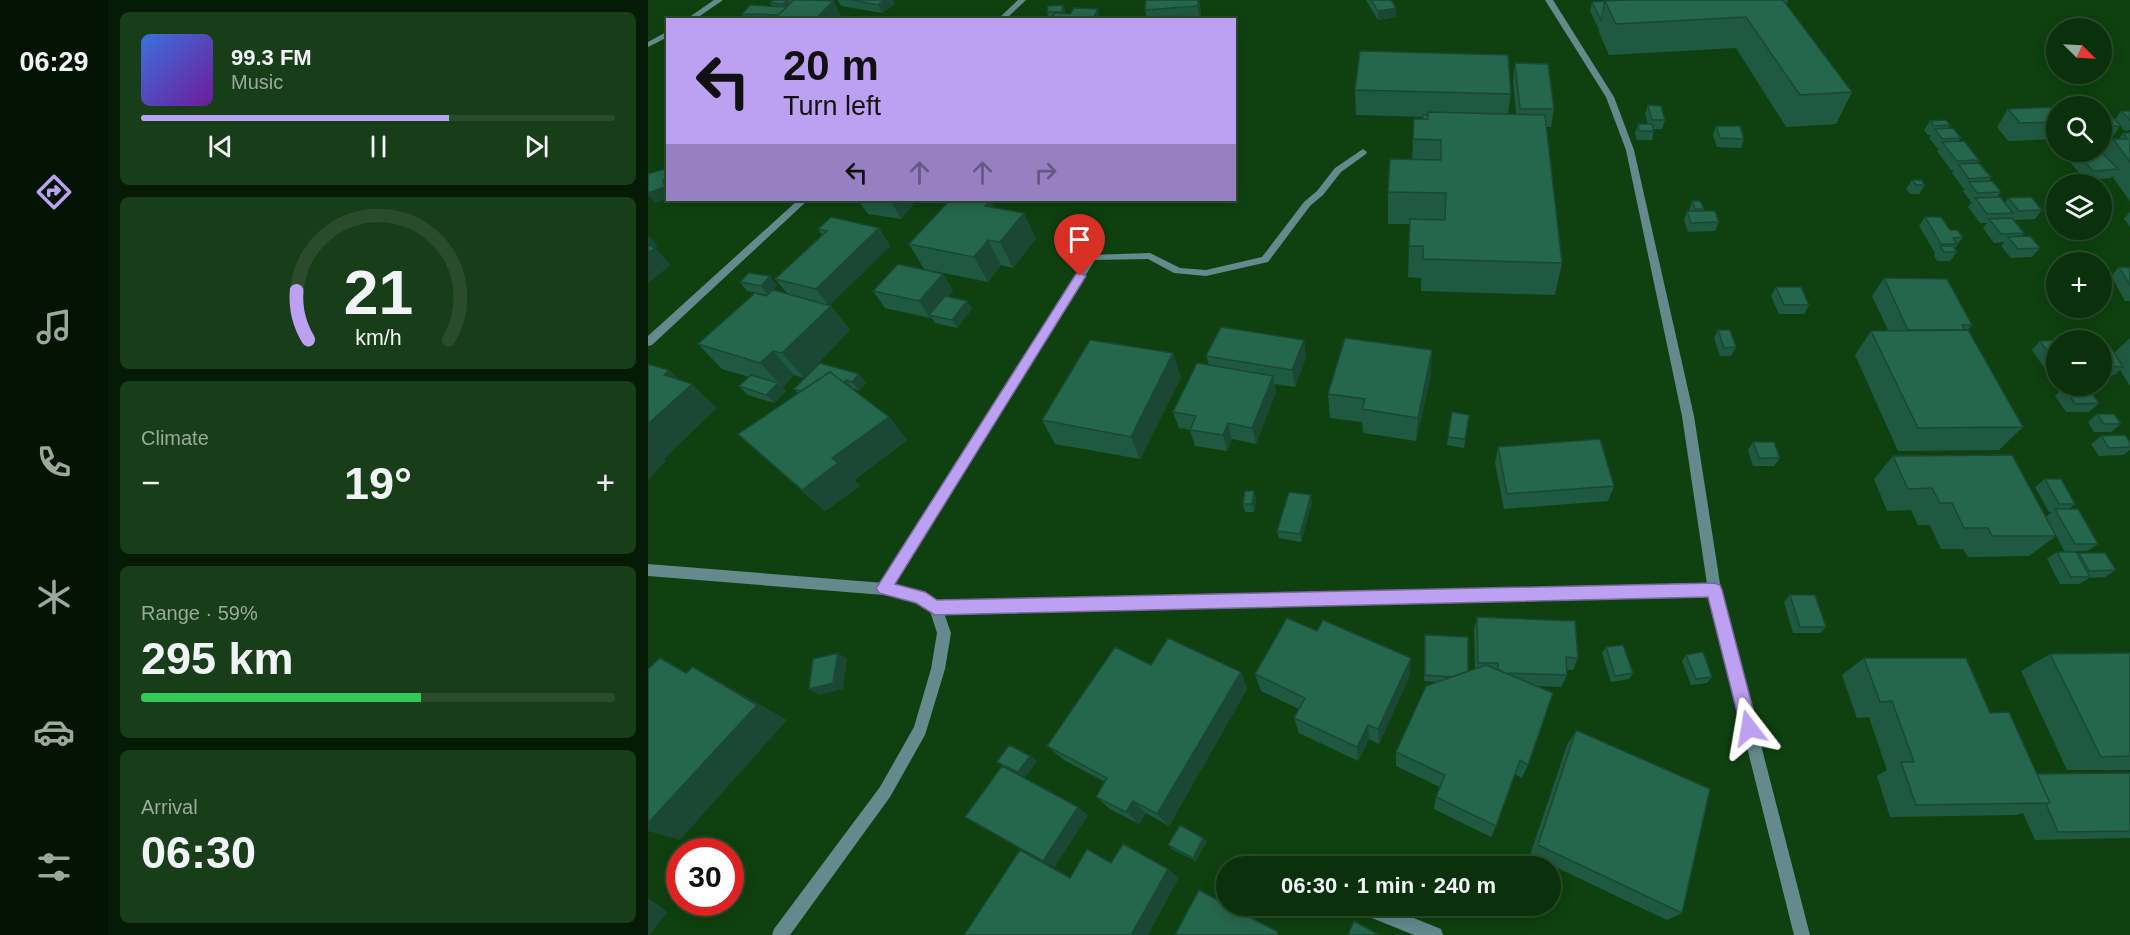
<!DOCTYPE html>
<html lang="en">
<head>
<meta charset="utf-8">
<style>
	body { margin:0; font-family:Helvetica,sans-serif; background:#183d19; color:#f1f3f6; height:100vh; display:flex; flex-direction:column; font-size:22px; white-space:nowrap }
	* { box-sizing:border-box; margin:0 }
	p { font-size:20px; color:#99a99d }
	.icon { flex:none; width:33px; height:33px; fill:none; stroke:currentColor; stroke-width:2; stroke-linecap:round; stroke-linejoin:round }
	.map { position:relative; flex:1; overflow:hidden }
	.side { display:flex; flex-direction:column; gap:12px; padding:12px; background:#061b06; width:540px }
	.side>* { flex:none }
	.banner { position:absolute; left:18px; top:18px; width:570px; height:183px; border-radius:0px; box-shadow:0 3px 15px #0003,0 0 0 2px #2a4c2c; background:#bca0f2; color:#111; overflow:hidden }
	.needle { width:39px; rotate:114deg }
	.buttons { position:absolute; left:1398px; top:18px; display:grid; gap:12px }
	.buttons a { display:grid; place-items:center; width:66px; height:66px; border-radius:50%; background:#0a310b; box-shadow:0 3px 15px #0003,0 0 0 2px #2a4c2c; font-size:30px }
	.speed { position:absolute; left:18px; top:838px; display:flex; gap:12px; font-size:30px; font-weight:700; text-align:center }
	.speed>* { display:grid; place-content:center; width:78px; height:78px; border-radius:50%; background:#0a310b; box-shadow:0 3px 15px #0003,0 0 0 2px #2a4c2c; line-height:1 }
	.speed .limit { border:9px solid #d22; background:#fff; color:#111 }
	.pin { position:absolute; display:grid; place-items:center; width:51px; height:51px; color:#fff; margin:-62px -26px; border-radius:50% 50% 50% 0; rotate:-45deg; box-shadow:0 0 6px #0007 }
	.pin .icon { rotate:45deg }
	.me { position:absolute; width:66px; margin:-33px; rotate:346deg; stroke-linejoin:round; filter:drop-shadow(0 0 4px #0008) }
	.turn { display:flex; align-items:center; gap:21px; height:126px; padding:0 18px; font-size:27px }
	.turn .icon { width:78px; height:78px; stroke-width:2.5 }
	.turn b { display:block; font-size:42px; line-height:51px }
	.lanes { display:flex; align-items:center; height:57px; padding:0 18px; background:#0003; justify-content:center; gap:30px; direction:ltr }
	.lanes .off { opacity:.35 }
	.big { font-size:45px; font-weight:800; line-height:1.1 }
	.side .card { flex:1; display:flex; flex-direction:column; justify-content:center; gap:9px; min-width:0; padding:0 21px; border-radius:9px; background:#183d19 }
	.side .dial { align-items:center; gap:0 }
	.dial svg { height:156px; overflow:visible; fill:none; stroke:#2a4c2c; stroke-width:7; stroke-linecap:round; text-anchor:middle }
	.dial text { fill:#f1f3f6; stroke:none }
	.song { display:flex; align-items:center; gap:18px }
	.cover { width:72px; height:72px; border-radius:9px; background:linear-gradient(135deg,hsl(220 70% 55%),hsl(280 70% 35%)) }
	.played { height:6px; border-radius:3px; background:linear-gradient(90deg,#bca0f2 65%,#2a4c2c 65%) }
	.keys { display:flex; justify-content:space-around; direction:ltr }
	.heat { display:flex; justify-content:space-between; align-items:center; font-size:33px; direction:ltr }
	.charge { height:9px; border-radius:4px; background:linear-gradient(90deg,#34c759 59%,#2a4c2c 0) }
	.trip { position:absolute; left:568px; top:856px; width:345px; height:60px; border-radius:30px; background:#0a310b; box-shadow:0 3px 15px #0003,0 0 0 2px #2a4c2c; font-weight:800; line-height:60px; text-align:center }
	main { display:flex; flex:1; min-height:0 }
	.tab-bar { display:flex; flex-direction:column; width:108px; justify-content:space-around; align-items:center; background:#041404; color:#99a99d }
	.tab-bar .icon { width:42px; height:42px }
	.tab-bar .on { color:#bca0f2 }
	.tab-bar b { font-size:27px; color:#f1f3f6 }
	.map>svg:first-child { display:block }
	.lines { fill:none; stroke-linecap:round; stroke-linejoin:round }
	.lane { fill:#648a8d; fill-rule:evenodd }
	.street { fill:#648a8d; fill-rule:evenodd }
	.wall { fill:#205941 }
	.shaded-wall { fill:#1a4835 }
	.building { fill:#25674c; stroke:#1a4835; stroke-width:1.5 }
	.route { fill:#bca0f2; stroke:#7a689d; stroke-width:1.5 }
</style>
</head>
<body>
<main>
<nav class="tab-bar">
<b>06:29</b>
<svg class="icon on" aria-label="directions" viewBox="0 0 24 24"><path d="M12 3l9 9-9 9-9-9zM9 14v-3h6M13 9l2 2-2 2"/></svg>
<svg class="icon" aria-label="music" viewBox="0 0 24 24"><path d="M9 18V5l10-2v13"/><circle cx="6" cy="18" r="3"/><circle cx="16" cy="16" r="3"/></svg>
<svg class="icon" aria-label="phone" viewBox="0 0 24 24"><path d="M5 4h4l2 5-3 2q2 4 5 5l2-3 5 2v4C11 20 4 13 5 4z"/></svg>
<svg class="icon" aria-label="climate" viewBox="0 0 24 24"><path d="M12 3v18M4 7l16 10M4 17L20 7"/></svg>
<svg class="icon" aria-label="car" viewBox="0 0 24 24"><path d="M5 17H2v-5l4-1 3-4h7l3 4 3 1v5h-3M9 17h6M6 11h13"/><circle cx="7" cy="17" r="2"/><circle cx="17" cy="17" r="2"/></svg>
<svg class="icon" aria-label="filters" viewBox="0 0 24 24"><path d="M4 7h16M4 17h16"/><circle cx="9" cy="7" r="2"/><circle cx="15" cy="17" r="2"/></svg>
</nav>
<section class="side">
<div class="card">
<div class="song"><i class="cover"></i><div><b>99.3 FM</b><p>Music</p></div></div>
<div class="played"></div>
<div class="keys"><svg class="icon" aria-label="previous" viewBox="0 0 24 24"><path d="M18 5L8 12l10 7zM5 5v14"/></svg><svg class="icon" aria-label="pause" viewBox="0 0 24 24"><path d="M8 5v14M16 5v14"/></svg><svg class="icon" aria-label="next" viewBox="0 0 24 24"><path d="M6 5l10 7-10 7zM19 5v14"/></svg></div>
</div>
<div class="card dial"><svg viewBox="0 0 100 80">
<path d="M14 69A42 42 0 1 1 86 69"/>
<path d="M14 69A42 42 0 0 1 8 44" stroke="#bca0f2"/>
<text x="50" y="56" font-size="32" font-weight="700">21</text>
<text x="50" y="72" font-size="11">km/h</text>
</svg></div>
<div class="card"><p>Climate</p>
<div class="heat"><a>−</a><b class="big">19°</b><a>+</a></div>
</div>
<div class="card"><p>Range · 59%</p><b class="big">295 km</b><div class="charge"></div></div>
<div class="card"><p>Arrival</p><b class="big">06:30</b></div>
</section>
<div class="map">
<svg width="1482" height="935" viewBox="0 0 1482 935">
	<rect width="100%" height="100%" fill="#0e410f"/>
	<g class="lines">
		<!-- lane -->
		<path class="lane" d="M715 149 719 152 718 154 693 172 675 195 662 206 620 262 558 276 526 273 500 259 447 260 241 593 236 595 231 593 229 589 231 585 441 255 502 253 532 268 558 270 614 257 656 202 669 191 687 168Z"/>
		<!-- street -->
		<path class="street" d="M66 0H75L46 20H37Z
			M370 0H378L357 20H349Z
			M897 0H905L966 97 986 150 1046 416 1073 590 1162 935H1146L1061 596 296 613 303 633 297 669 277 735 242 797 142 935H124L126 929 232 787 266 727 283 669 289 633 282 611 269 602 236 595 0 576V564L236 583 272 591 289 601 1059 584 1034 416 978 150 958 97Z
			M20 31V37L0 47V42Z
			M150 200H160L4 345 0 346V336Z
			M707 906H736L793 929 795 935H766L709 912Z"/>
	</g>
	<!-- wall -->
	<path class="wall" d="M125 0 185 1 194 18 193 20H97L94 14 124 6 122 3Z
		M190 0H245L247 4 234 13 193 6Z
		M551 0 553 14V20H499L497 10Z
		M718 0H743L748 17 730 20Z
		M982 0H1140L1138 5 1204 92 1188 124 1138 127 1088 48 961 55 951 32V29L942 11 944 2Z
		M415 5 417 13 452 20H401L399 12Z
		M867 63 906 109 903 127H898L914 263 907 295 773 291V278L760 277 762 224H740V192L764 159 766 119H775V117L708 115 707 90 863 94 860 114H868L865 81Z
		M1000 105 1017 120 1014 129H1006L1004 140H989L987 133 990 124H1000L997 114Z
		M1408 107V139L1360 141 1349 127 1360 109Z
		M1473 111H1482V130L1477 131 1472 126 1466 135H1454V113L1467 120Z
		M1282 121 1302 125 1300 128 1313 138 1311 141 1331 160 1329 163 1343 177 1341 181 1353 192 1349 197 1357 203 1360 198 1394 210 1387 219 1366 220 1376 233 1374 236 1392 248 1384 257 1363 258 1353 246 1356 242 1346 243 1335 228 1339 223H1332L1320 207 1324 202H1323L1315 191 1317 188H1315L1304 173 1306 170H1303L1289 151 1291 148H1289L1281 138 1283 135H1280L1276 130Z
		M1068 126 1096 139 1093 148 1069 147 1065 135Z
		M1475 133H1482V201L1464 176 1463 178 1438 180 1418 158 1423 152H1454L1465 139H1471Z
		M1264 180 1277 185 1271 194H1262L1258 189Z
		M210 200H262L265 205 253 219 220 214Z
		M1044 201 1056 209 1055 211 1071 222 1067 231 1040 232 1036 220 1039 211H1041Z
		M347 208 388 238 365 268 353 265 340 282 276 269 261 244Z
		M1482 212V227L1476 219Z
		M1277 217 1315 237 1307 248 1309 252 1302 261H1289L1286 255 1287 253 1271 226Z
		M231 228 242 246 182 305 202 330 156 378 146 375 135 387 133 386 138 391 126 403 100 395 91 386 101 377 74 369 50 344 118 296 140 294 127 279 174 235 170 229Z
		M1471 267 1482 268V301H1477L1463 276Z
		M295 274 305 291 300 296 319 301 324 309 309 328 287 323 283 317 282 318 237 308 225 291Z
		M1236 278 1324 325 1320 330 1375 427 1351 450 1250 451 1207 355 1223 331 1240 330 1224 296Z
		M92 282 129 285 120 295 99 291Z
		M1128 287 1161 305 1156 314H1131L1123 296Z
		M1070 330 1088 347 1083 356H1072L1066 338Z
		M1481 339H1482V386L1472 370 1466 375H1454V346L1466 353Z
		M656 340 658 357 647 387 627 384 628 392 608 444 584 439 579 451 547 446 542 430 531 428 525 412 561 365 558 356Z
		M1408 340V376H1402L1384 350 1392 341Z
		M211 374 218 383 211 390 205 389 241 417 259 440 206 480 212 486 177 511 114 456 90 434 150 393 146 389Z
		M783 375 768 441 715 433 714 422 682 418 680 394Z
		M533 377 492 459 407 444 394 420Z
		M1416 387 1451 403 1441 412H1418L1407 396Z
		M1449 414 1473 424 1463 432H1446L1440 422Z
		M821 415 816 448 799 445 800 437Z
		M1453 436 1482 442V450L1475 455 1451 456 1443 444Z
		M1105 442 1132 458 1126 466H1105L1100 450Z
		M850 447 966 486 960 501 856 509 847 463Z
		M1245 456 1408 536 1381 556 1320 557 1315 549H1293L1282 525H1270L1263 510 1239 511 1226 479Z
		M1397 479 1427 504 1421 509 1450 544 1439 551 1417 552 1398 517 1404 512H1401L1387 487Z
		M606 491 608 499 606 512H597L595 504Z
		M664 503 653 542 631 538 629 531Z
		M1409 552 1429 554 1431 553 1468 570 1457 577 1441 578 1431 584H1412L1399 559Z
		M1142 595 1178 627 1172 633H1145L1136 602Z
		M829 617 930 658 925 670H918L919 675 913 687 888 686 880 765 874 778 867 774 848 826 843 837 786 809 788 797 792 787 748 766V752L789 682 776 681 777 635 820 671 827 669 826 630Z
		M958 647 985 673 981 679 963 682 954 653Z
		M1482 653V770H1419L1373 671 1402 654Z
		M1038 655 1064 677 1059 683 1043 685 1034 661Z
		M1216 658 1342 713 1389 774 1482 773V838L1387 840 1375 813 1369 815 1242 817 1229 776 1239 770 1221 717 1209 718 1194 675Z
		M593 672 599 689 521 826 498 813 491 824 462 809 448 797 457 782 416 760 399 746Z
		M607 674 762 675 731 744 721 739 710 761 651 733 646 718 651 709 613 691Z
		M928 730 1034 913 1019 920 882 855 919 745Z
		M389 761 377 777 356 766 349 762Z
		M559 841 548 861 524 849 520 845Z
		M877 906H897L896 911 893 914Z"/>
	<!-- shaded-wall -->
	<path class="shaded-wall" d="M139 0H140L145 8 138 9 135 4Z
		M236 0H245L247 4 234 13 230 5Z
		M550 0 553 14V20H552L550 6Z
		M185 1 194 18 193 20H167Z
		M415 5 418 14 416 20 414 12Z
		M748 8V17L730 20V11Z
		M450 9 452 20H444Z
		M20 179V198L7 203 0 195V193L15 180Z
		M245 200H262L265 205 253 219 243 201Z
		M343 200 355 225 337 206Z
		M376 213 388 238 365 268 352 242Z
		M231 228 242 246 181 306 168 289Z
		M0 235 10 246 7 248 23 265 0 283Z
		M340 240 353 265 340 282 326 257Z
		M295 274 305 291 284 315H281L283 317 282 318 271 301Z
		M122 276 129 285 120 295 113 286Z
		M319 301 324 309 309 328 304 320Z
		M183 306 202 330 156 378 134 353Z
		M656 340 658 357 647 387 644 370Z
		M784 350 783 375 768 441 770 418Z
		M125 351 146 375 135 387 112 363Z
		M525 353 533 377 492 459 483 437Z
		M21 370 40 388 44 384 69 408 16 459 18 461 0 480V424L16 375Z
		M211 374 218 383 211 390 204 382Z
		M625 376 628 392 608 444 604 428Z
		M198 380 205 389 200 395 193 386Z
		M130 383 138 391 126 403 118 395Z
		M241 417 259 440 206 480 212 486 177 511 154 490 184 458Z
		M580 423 584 439 579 451 575 435Z
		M606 491 608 499 606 512 604 504Z
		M663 495 664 503 653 542 652 534Z
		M190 653 199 659 195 689 171 695 161 689Z
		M763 658 762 675 731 744 730 729Z
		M45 667 76 684 139 720 32 840 0 831V823Z
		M593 672 599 689 521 826 509 814Z
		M720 725 721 739 710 761 709 747Z
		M382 756 389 761 377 777 370 772Z
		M485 801 498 813 491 824 478 812Z
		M430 807 440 815 407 867 395 861Z
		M555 838 559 841 548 861 545 858Z
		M372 850 391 859 438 886 422 878Z
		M520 869 531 878 500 935H483Z
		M0 898 20 912 1 935H0Z"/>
	<!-- building -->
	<path class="building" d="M126 0H139L135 4 122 3Z
		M146 0H161L185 1 167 20H125Z
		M204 0H236L230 5Z
		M498 0H550V6L497 10Z
		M723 0H743L748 8 730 11Z
		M982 0H1135L1204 92 1152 95 1098 17 968 24 957 1Z
		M957 1 953 20 944 2Z
		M102 5 139 7 130 15 94 14Z
		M415 5 414 12H399L400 6Z
		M426 8 450 9 444 20H402L407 13 422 14Z
		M712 51 860 55 863 94 707 90Z
		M867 63 900 64 906 109H872Z
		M1000 105 1013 106 1017 120H1004Z
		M1408 107V122L1372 123 1360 109Z
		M1473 111H1482V120Z
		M780 112 897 115 914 263 775 259V246H761L762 219 797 220 798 193 740 192 742 159 793 160V140L765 139 766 119H780Z
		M1459 112 1473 126 1454 127V113Z
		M775 115H780V119H775Z
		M1298 120 1302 125 1286 126 1282 121Z
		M990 124H1004L1006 131H991Z
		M1068 126H1092L1096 139 1072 138Z
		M1305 128 1313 138 1294 139 1287 129Z
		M1475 133H1482V162L1465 139H1480Z
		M1316 141 1331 160 1309 161 1294 142Z
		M1428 152H1453L1470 169 1445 171Z
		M1331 163 1343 177 1321 179 1310 164Z
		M20 168V179L15 180 17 187 0 193V174Z
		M1264 180H1273L1277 185H1268Z
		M1344 181 1353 192 1329 193 1321 182Z
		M1352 197 1365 213 1339 214 1327 198Z
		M1383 197 1394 210 1371 211 1360 198Z
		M230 200H245L243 201Z
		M302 200H343L337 206 376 213 352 242 340 240 326 257 261 244Z
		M1044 201H1052L1056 209H1047Z
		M1039 211H1067L1071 222 1043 223Z
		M183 217 231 228 168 289 127 279 179 231 170 229Z
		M1277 217H1293L1302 230H1309L1315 237 1305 238 1309 244H1293Z
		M1364 218 1376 233 1353 234 1341 219Z
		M1382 236 1392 248 1370 249 1360 237Z
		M0 245 7 248 0 253Z
		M1292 246H1305L1309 252H1296Z
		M250 264 295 274 271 301 225 291Z
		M1471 267 1482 268V285Z
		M101 273 122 276 113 286 92 282Z
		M1236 278 1299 279 1324 325H1314L1317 330H1260Z
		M1128 287H1153L1161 305H1136Z
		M125 290 183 306 134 353 125 351 112 363 50 344 107 293 118 296Z
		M297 296 319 301 304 320 281 315Z
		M573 327 656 340 644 370 558 356Z
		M1070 330H1082L1088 347 1076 348Z
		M1320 330 1375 427 1270 428 1223 331Z
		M697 338 784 350 770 418 714 409 717 399 680 394Z
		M442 340 525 353 483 437 394 420Z
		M1408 340V365L1392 341 1415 340Z
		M1454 346H1462L1475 367 1454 366Z
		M172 363 211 374 204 382 198 380 196 383 182 372 153 391 146 389Z
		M549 363 625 376 604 428 580 423 575 435 542 430 548 416 525 412Z
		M0 364 21 370 16 375 44 384 0 424Z
		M182 372 241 417 184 458 190 463 154 490 90 434Z
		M103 375 130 383 118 395 91 386Z
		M1416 387H1439L1451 403 1427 404Z
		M804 412 821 415 817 439 800 437Z
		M1449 414H1466L1473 424H1456Z
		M1477 435 1482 442V447L1461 448 1453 436Z
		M952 439 966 486 859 494 850 447Z
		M1105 442H1126L1132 458H1111Z
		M1364 455 1408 536H1344L1340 528H1316L1304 503H1292L1284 488 1260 489 1245 456Z
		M1397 479H1413L1427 504H1411Z
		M597 491H606L604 504H595Z
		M641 492 663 495 652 534 629 531Z
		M1407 509H1430L1450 544H1427Z
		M1409 552H1428L1442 577H1423Z
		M1431 553H1457L1468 570 1441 571Z
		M1142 595H1167L1178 627H1152Z
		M829 617 927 621 930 658 918 657 919 675 857 673 850 669V663H830Z
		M639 618 669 631 675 620 763 658 730 729 720 725 709 747 646 718 657 698 607 674Z
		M777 635 820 637V671L803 677 777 675Z
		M520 638 593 672 509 814 485 801 478 812 448 797 459 778 399 746 467 647 503 665Z
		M975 645 985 673 967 676 958 647Z
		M1055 652 1064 677 1048 679 1038 655Z
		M190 653 185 683 161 689 165 659Z
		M1482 653V756L1453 757 1402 654Z
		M12 658 38 673 45 667 109 705 0 823V669Z
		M1216 658H1318L1342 713 1361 712 1402 803 1268 805 1253 762H1266L1244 701 1232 702Z
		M838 665 905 693 880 765 872 760 848 826 788 797 797 775 748 752 778 686Z
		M928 730 1062 789 1034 913 890 845Z
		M361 745 382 756 370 772 349 762Z
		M354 766 430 807 395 861 317 817Z
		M1482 773V831L1410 832 1398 804 1402 803 1389 774Z
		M532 825 555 838 545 858 520 845Z
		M475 844 520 869 483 935H316L372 850 422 878 439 849 463 863Z
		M885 862 895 867H883Z
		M903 871 907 873 903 887Z
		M551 890 579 905V906H581L630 932 629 935H527Z
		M885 906H897L896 911Z
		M706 921 731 935H700Z"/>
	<!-- route -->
	<path class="route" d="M432 273 438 276 247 584 277 592 289 600 1066 583 1072 585 1074 590 1110 728 1107 734 1101 736 1096 734 1093 728 1060 597 287 615 268 603 231 593 228 588 231 584 428 274Z"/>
</svg>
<div class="buttons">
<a><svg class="needle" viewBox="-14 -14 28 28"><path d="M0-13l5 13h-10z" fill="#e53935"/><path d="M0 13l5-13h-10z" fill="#99a99d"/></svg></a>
<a><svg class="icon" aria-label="search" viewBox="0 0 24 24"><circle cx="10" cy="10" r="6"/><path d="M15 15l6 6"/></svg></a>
<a><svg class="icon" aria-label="layers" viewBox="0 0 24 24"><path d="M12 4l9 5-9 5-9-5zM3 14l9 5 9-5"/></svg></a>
<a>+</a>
<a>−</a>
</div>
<div class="speed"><div class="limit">30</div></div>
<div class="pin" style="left:432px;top:276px;background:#d93025"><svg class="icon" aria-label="arrive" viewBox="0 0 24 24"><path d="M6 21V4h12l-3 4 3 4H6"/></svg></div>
<svg class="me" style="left:1101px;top:728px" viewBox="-20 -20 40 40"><path d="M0-17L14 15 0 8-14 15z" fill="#bca0f2" stroke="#fff" stroke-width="4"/></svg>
<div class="trip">06:30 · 1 min · 240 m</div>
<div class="banner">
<div class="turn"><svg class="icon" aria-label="left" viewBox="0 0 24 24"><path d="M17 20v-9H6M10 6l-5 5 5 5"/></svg><div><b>20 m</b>Turn left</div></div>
<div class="lanes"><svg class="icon" aria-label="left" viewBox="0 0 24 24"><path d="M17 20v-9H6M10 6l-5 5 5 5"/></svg><svg class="icon off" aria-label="ahead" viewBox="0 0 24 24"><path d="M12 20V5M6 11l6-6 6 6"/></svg><svg class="icon off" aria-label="ahead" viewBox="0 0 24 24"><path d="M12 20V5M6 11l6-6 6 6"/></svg><svg class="icon off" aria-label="right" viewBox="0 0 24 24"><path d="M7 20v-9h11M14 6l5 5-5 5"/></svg></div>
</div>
</div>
</main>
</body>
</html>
